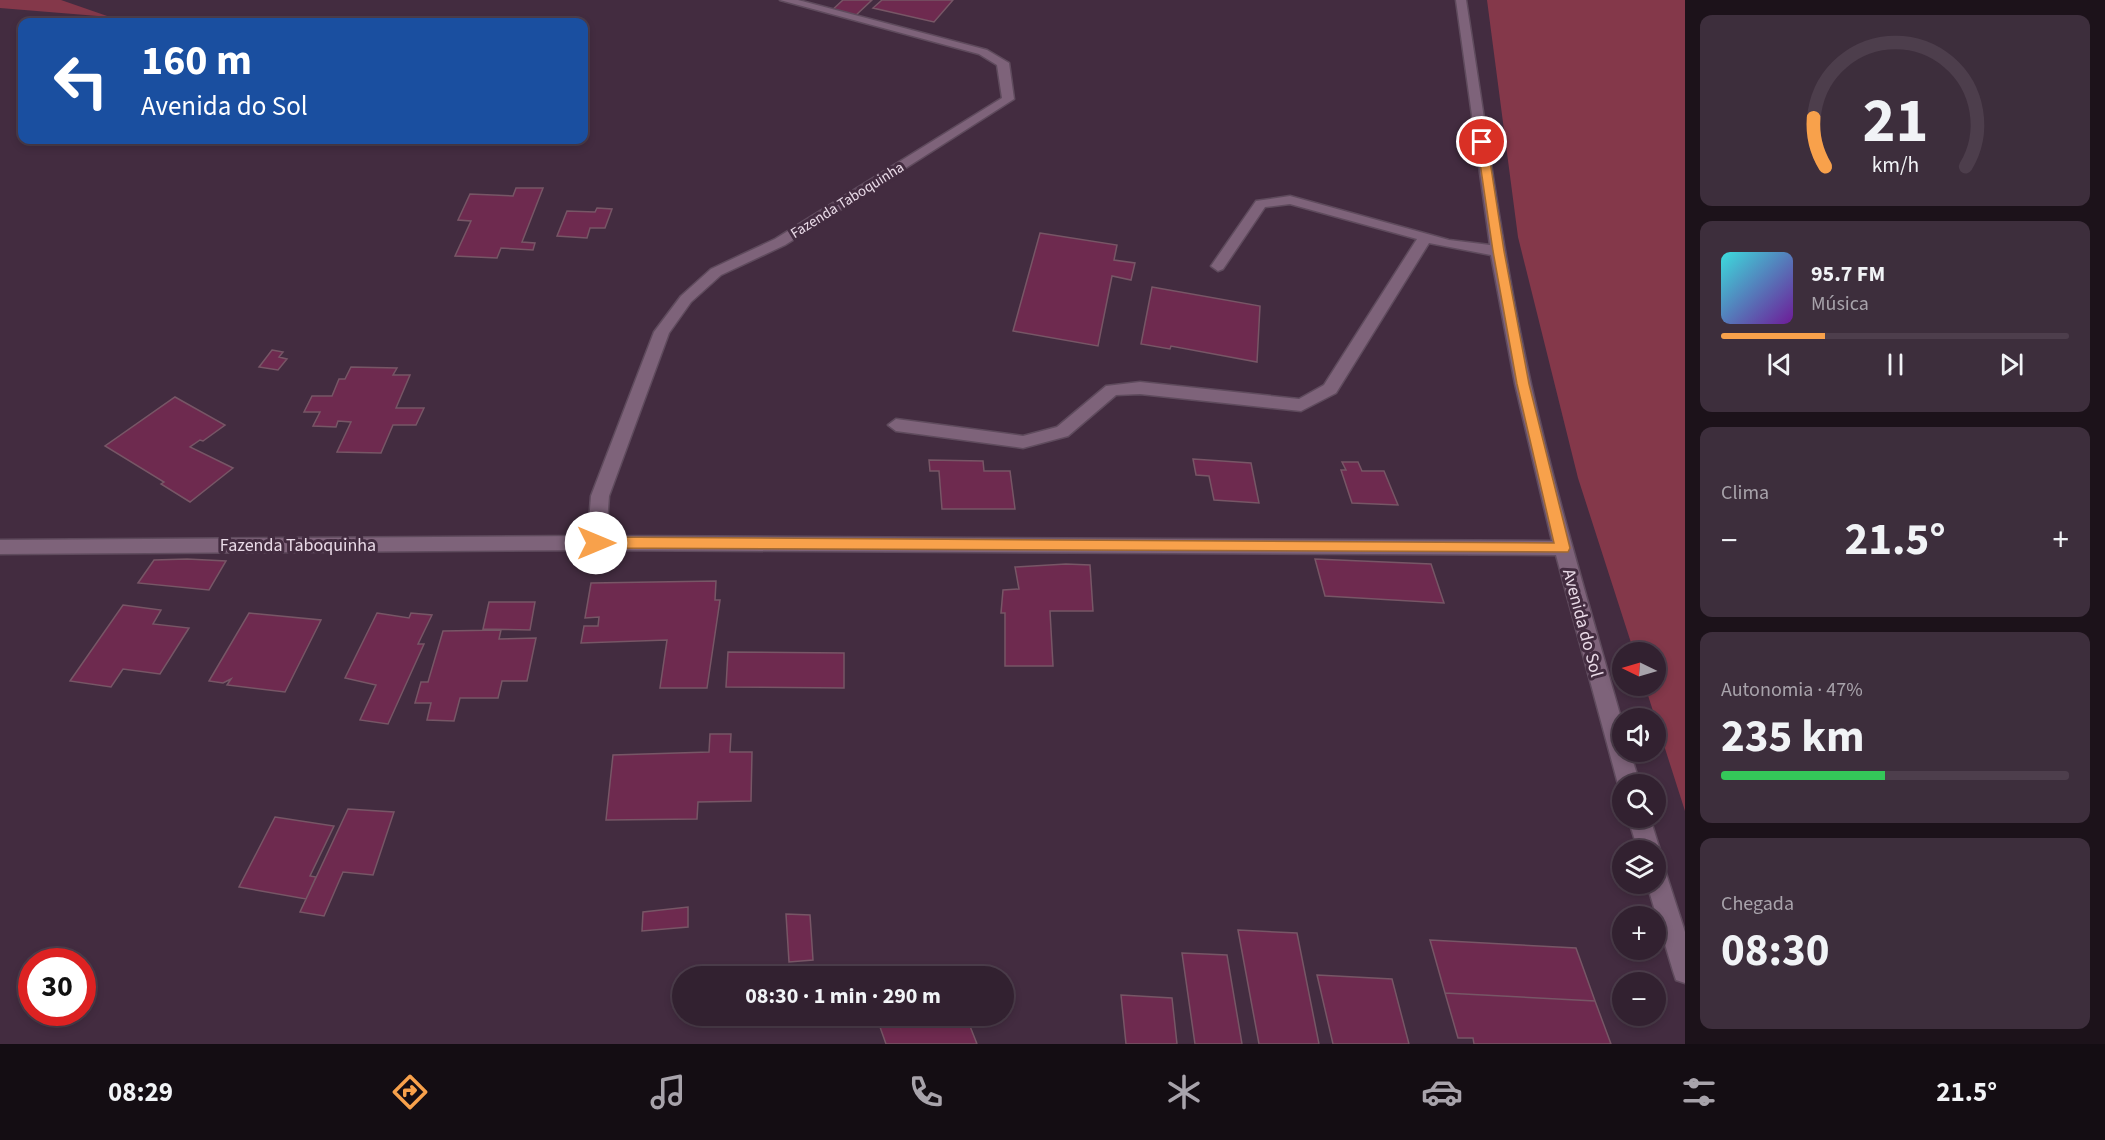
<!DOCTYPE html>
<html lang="pt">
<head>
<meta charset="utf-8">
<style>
	body { margin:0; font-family:"Source Sans 3",sans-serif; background:#3d2e3c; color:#f1f3f6; height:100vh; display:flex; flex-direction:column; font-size:22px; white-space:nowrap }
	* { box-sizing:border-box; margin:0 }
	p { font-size:20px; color:#a8a3ab }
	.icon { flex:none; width:33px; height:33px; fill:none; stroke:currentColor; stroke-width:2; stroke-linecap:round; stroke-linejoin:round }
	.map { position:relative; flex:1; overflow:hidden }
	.sheet { display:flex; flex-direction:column; gap:15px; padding:15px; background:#1c121a; width:420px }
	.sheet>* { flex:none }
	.banner { position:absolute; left:18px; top:18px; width:570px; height:126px; border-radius:12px; box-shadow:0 3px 9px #0003,0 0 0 2px #4d3e4c; background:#1a4fa0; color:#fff; overflow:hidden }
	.needle { width:39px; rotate:275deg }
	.tools { position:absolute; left:1612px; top:642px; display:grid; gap:12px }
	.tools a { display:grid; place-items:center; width:54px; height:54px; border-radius:50%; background:#322130; box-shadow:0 3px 9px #0003,0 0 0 2px #4d3e4c; font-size:30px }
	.speed { position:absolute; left:18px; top:948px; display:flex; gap:12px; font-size:30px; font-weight:700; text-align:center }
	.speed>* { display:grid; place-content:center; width:78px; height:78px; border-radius:50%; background:#322130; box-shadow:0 3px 9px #0003,0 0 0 2px #4d3e4c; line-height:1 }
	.speed .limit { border:9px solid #d22; background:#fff; color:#111 }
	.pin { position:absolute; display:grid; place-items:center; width:51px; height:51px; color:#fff; margin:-26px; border:3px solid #fff; border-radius:50%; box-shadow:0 2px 6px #0007 }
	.me { position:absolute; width:66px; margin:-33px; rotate:90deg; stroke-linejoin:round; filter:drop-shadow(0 0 4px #0008) }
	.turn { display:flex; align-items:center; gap:21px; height:126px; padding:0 24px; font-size:27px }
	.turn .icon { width:78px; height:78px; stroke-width:2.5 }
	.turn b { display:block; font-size:42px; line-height:51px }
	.big { font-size:45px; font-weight:700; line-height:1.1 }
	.sheet .card { flex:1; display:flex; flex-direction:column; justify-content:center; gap:9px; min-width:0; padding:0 21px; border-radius:12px; background:#3d2e3c }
	.sheet .dial { align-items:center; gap:0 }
	.dial svg { height:156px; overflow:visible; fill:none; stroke:#4d3e4c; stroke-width:7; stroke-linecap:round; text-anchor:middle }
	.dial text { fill:#f1f3f6; stroke:none }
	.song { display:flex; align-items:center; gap:18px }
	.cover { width:72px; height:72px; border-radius:9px; background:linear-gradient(135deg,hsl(180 70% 55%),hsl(280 70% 35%)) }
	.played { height:6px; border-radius:3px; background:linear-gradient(90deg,#f8a14b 30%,#4d3e4c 30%) }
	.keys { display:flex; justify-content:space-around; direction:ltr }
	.heat { display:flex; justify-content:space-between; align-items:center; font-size:33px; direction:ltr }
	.charge { height:9px; border-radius:4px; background:linear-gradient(90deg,#34c759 47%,#4d3e4c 0) }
	.trip { position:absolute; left:672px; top:966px; width:342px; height:60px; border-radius:30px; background:#322130; box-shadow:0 3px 9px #0003,0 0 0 2px #4d3e4c; font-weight:700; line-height:60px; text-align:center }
	.tabs { display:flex; height:96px; justify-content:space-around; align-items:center; background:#140d13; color:#a8a3ab }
	.tabs .icon { width:42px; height:42px }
	.tabs .on { color:#f8a14b }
	.tabs b { font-size:27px; color:#f1f3f6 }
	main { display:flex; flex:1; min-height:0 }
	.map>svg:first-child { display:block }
	.green { fill:#84384a }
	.building { fill:#6e2a4f; stroke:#775666; stroke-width:1.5 }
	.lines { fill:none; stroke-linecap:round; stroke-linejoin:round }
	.minor-casing { stroke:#5f4b5d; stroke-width:3 }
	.minor { fill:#7e637a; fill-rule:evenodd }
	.route { fill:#f8a14b; stroke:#a16931; stroke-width:1.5 }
	.labels { text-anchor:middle; stroke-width:6; stroke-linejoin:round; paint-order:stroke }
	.far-street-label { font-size:15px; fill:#e9dae7; stroke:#432c40 }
	.street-label { font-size:18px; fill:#e9dae7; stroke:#432c40 }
</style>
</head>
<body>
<main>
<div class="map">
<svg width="1685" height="1044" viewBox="0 0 1685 1044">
	<rect width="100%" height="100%" fill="#432c40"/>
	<!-- green -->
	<path class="green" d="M0 0H61L110 17 0 8Z
		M1487 0H1685V811L1645 686H1656V652H1634L1578 478 1518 237Z"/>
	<!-- building -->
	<path class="building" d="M843 0H872L854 17 831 11Z
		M882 0H953L934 22 873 8Z
		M516 188H543L522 242 535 243 533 250 501 248 497 258 455 256 471 221 458 220 470 194 513 196Z
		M597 208 612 209 605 228H590L587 238 557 236 567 211 595 212Z
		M1040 233 1117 245 1114 260 1135 263 1131 280 1112 276 1098 346 1013 331Z
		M1152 287 1260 306 1257 362 1171 346 1170 349 1141 344Z
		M272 350 283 352 279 357 287 359 278 370 259 367Z
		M351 367 397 368 393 375H410L396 408H424L416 425H393L381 453 337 452 351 422 338 421 336 427 313 426 320 412H304L312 396H332L339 379H345Z
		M175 397 225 425 203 441 200 440 190 447 233 468 190 502 161 484 164 482 105 446Z
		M1193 459 1251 463 1259 503 1214 500 1209 476 1196 475Z
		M929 460 983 461 984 471H1010L1015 509H942L939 471H930Z
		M1342 462H1358L1362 471H1384L1398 505 1352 503 1341 470H1346Z
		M187 559 226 561 209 590 138 583 154 560Z
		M1315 559 1431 564 1444 603 1325 596Z
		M1066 564 1090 565 1093 611H1050L1053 666H1005V613H1001L1003 590 1019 589 1015 567Z
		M716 581 715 600H720L707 688H660L667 640 581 643 584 626H598L599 617 585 618 591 583Z
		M489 602H535L530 630 483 629Z
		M123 605 161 610 153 624 189 628 160 674 123 669 111 687 70 681Z
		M249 613 321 620 285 692 227 685 231 679 223 683 209 681Z
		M377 613 409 618 411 613 432 615 418 644H424L388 724 360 720 376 685 345 678Z
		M501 630 499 639 536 638 527 681H502L498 698H460L454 721 427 720 431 703H415L421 682H428L443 631Z
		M728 652 844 653V688L726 687Z
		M710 734H731L730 752H752L751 801 698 802 697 819 606 820 613 755 709 752Z
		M348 809 394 812 373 875 343 872 324 916 300 912Z
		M275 817 334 826 310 876 316 877 306 899 239 887Z
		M688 907V927L642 931 643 912Z
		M786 914 810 915 813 960 789 962Z
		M1238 930 1297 933 1319 1044H1259Z
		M1430 940 1576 948 1595 1001 1445 993Z
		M1182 953 1227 955 1242 1044H1195Z
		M1317 975 1392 979 1409 1044H1333Z
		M1445 993 1595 1001 1611 1044H1474L1473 1038H1458Z
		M1121 995 1172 998 1177 1044H1126Z
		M908 1016H966L977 1044H886L880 1027Z"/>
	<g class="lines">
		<defs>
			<path id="minor" d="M780 0H798L987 50 1009 63 1014 99 785 245 721 275 691 302 669 333 609 496 606 536 1552 541 1515 384 1491 255 1429 243 1336 393 1301 411 1140 394 1116 395 1068 436 1023 448 896 431 888 425 896 419 1023 436 1057 427 1106 386 1140 382 1299 399 1324 385 1417 239 1290 204 1265 207 1223 269 1218 271 1211 266 1256 201 1290 196 1449 240 1490 245 1456 0H1466C1486 128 1503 258 1531 384 1557 499 1591 612 1623 725V752H1630L1640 784H1623V792L1618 784 1556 555 596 550 0 554V540L588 536 591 496 654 332 681 296 711 269 775 239 1002 98 997 65 979 54Z
				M1628 818H1650L1660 850 1657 858 1656 850H1638Z
				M1656 864 1664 867 1685 932V983L1676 980 1673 971 1647 884H1656Z"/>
		</defs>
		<!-- minor casing -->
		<use href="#minor" class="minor-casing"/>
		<!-- minor -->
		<use href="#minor" class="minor"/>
	</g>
	<!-- route -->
	<path class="route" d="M1482 139 1487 142 1504 251 1529 384 1570 548 1568 552 596 548 589 543 596 537 1554 543 1517 384 1493 251 1477 142Z"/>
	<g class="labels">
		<!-- far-street labels -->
		<g class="far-street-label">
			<text transform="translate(847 200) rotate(-32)" y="5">Fazenda Taboquinha</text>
		</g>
		<!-- street labels -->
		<g class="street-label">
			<text x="298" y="551">Fazenda Taboquinha</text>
			<text transform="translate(1583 623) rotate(75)" y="6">Avenida do Sol</text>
		</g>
	</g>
</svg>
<div class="tools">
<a><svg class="needle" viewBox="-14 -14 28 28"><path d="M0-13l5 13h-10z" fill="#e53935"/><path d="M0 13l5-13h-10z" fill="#a8a3ab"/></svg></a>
<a><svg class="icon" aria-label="sound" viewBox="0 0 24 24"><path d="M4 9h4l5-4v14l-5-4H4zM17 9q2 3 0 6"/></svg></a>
<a><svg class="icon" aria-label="search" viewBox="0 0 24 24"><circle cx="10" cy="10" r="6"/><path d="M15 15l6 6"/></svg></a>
<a><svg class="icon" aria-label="layers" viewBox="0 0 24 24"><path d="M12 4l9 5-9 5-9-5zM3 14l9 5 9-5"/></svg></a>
<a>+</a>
<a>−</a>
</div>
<div class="speed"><div class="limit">30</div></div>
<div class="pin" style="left:1482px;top:142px;background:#d93025"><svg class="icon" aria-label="arrive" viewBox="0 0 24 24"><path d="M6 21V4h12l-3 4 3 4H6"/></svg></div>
<svg class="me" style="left:596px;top:543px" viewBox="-20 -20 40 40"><circle r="19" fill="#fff"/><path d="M0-13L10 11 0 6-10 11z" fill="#f8a14b"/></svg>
<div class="trip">08:30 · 1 min · 290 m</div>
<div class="banner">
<div class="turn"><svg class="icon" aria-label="left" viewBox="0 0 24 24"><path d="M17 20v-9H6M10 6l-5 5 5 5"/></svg><div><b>160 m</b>Avenida do Sol</div></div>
</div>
</div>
<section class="sheet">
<div class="card dial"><svg viewBox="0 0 100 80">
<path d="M14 69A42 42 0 1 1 86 69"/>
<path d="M14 69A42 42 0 0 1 8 44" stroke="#f8a14b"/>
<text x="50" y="56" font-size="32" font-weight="700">21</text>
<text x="50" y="72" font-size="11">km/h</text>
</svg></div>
<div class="card">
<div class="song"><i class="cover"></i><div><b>95.7 FM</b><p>Música</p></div></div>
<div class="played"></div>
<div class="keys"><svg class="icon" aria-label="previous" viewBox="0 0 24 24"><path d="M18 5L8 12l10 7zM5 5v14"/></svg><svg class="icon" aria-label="pause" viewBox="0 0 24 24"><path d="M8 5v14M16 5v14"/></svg><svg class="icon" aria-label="next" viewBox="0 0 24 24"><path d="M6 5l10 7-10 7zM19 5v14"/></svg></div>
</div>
<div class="card"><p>Clima</p>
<div class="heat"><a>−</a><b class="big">21.5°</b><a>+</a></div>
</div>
<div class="card"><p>Autonomia · 47%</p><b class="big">235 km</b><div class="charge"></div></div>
<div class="card"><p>Chegada</p><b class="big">08:30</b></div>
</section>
</main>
<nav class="tabs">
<b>08:29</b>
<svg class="icon on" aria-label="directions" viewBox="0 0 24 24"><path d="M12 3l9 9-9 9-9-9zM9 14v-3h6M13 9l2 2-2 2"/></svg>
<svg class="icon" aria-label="music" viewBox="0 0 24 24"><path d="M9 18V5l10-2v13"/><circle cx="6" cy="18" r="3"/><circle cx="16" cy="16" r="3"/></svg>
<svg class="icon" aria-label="phone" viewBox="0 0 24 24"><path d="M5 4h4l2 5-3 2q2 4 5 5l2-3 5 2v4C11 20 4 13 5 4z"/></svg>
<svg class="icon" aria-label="climate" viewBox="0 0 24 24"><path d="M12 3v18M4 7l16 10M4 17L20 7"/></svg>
<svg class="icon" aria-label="car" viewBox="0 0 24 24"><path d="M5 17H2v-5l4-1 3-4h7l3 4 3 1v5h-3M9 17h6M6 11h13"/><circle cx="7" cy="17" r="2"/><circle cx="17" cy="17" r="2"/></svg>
<svg class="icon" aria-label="filters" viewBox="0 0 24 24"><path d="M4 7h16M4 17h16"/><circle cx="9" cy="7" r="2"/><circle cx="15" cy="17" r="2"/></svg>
<b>21.5°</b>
</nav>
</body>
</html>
